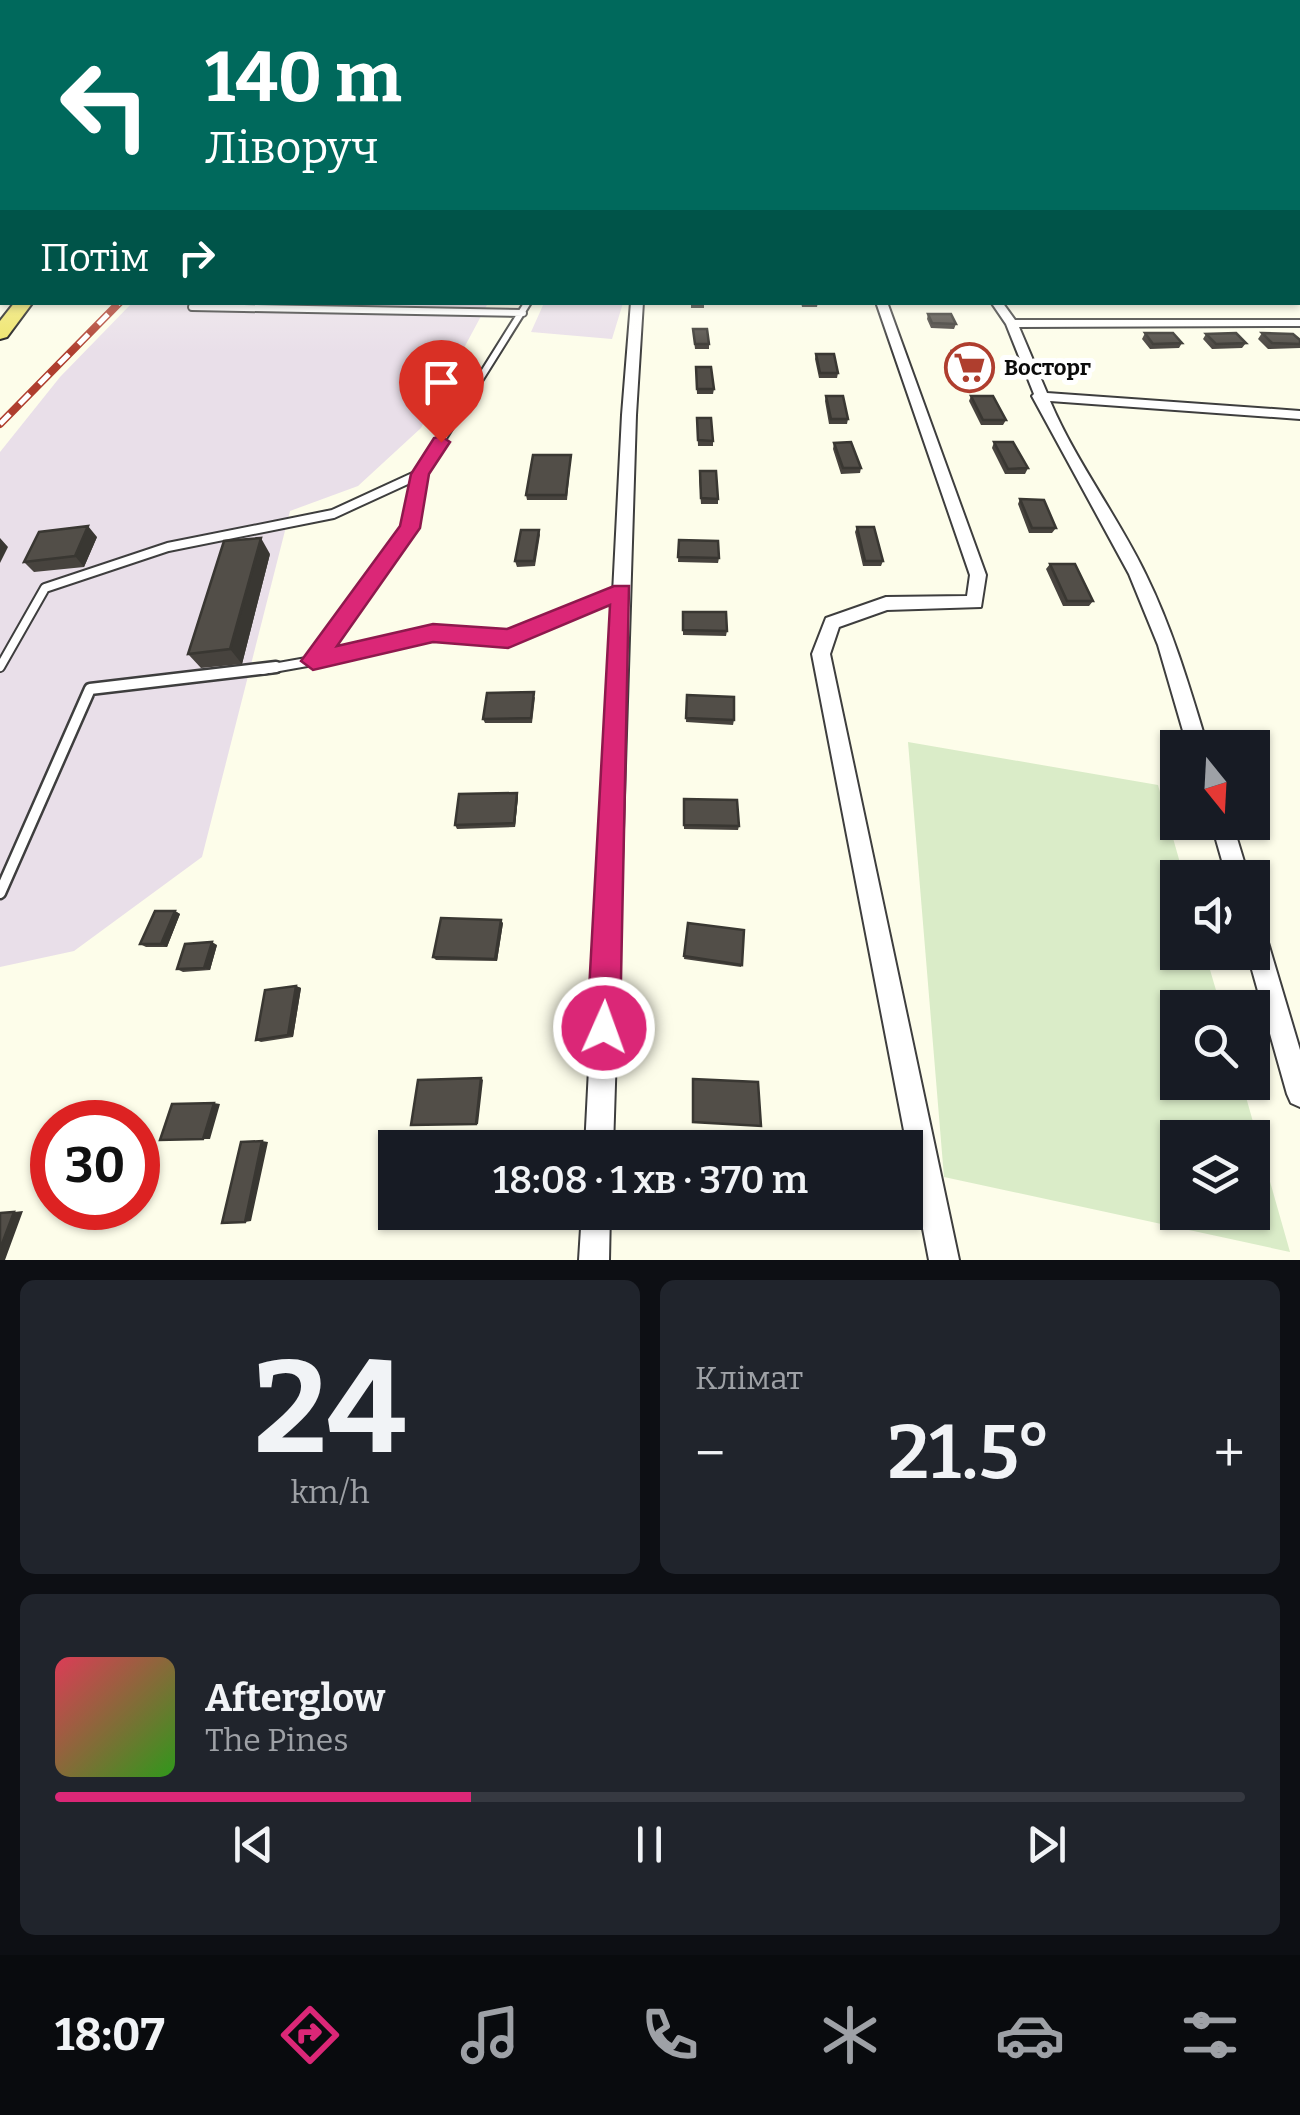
<!DOCTYPE html>
<html lang="uk">
<head>
<meta charset="utf-8">
<style>
	body { margin:0; font-family:Bitter,serif; background:#20242c; color:#f1f3f6; height:100vh; display:flex; flex-direction:column; font-size:38px; white-space:nowrap }
	* { box-sizing:border-box; margin:0 }
	p { font-size:32px; color:#9ea1a6 }
	.icon { flex:none; width:55px; height:55px; fill:none; stroke:currentColor; stroke-width:2; stroke-linecap:round; stroke-linejoin:round }
	.map { position:relative; height:1260px; overflow:hidden }
	.side { display:flex; flex-direction:column; gap:20px; padding:20px; background:#0d0f14; flex:1 }
	.side>* { flex:none }
	.hud { position:absolute; left:0px; top:0px; width:1300px; height:305px; box-shadow:0 2px 8px #0004; background:#00695c; color:#fff; overflow:hidden }
	.needle { width:65px; rotate:162deg }
	.fabs { position:absolute; left:1160px; top:730px; display:grid; gap:20px }
	.fabs a { display:grid; place-items:center; width:110px; height:110px; border-radius:0px; background:#171b24; box-shadow:0 2px 8px #0004; font-size:50px }
	.speed { position:absolute; left:30px; top:1100px; display:flex; gap:20px; font-size:50px; font-weight:700; text-align:center }
	.speed>* { display:grid; place-content:center; width:130px; height:130px; border-radius:50%; background:#171b24; box-shadow:0 2px 8px #0004; line-height:1 }
	.speed .limit { border:15px solid #d22; background:#fff; color:#111 }
	.pin { position:absolute; display:grid; place-items:center; width:85px; height:85px; color:#fff; margin:-102px -42px; border-radius:50% 50% 50% 0; rotate:-45deg; box-shadow:0 0 10px #0007 }
	.pin .icon { rotate:45deg }
	.me { position:absolute; width:110px; margin:-55px; rotate:2deg; stroke-linejoin:round; filter:drop-shadow(0 0 8px #0008) }
	.turn { display:flex; align-items:center; gap:35px; height:210px; padding:0 40px; font-size:45px }
	.turn .icon { width:130px; height:130px; stroke-width:2.5 }
	.turn b { display:block; font-size:70px; line-height:85px }
	.then { display:flex; align-items:center; height:95px; padding:0 40px; background:#0003; gap:20px; font-size:38px }
	.big { font-size:75px; font-weight:600; line-height:1.1 }
	.side .card { flex:1; display:flex; flex-direction:column; justify-content:center; gap:15px; min-width:0; padding:0 35px; border-radius:15px; background:#20242c }
	.side .dial { align-items:center; gap:0 }
	.dial b { font-size:130px; line-height:1 }
	.song { display:flex; align-items:center; gap:30px }
	.cover { width:120px; height:120px; border-radius:15px; background:linear-gradient(135deg,hsl(350 70% 55%),hsl(110 70% 35%)) }
	.played { height:10px; border-radius:5px; background:linear-gradient(90deg,#db2777 35%,#363941 35%) }
	.keys { display:flex; justify-content:space-around; direction:ltr }
	.heat { display:flex; justify-content:space-between; align-items:center; font-size:55px; direction:ltr }
	.side .tiles { flex:1; display:grid; gap:20px; grid-template-columns:1fr 1fr }
	.card:last-child { grid-column:span 2 }
	.trip { position:absolute; left:378px; top:1130px; width:545px; height:100px; border-radius:0px; background:#171b24; box-shadow:0 2px 8px #0004; font-weight:600; line-height:100px; text-align:center }
	.tab-bar { display:flex; height:160px; justify-content:space-around; align-items:center; background:#090b0e; color:#9ea1a6 }
	.tab-bar .icon { width:70px; height:70px }
	.tab-bar .on { color:#db2777 }
	.tab-bar b { font-size:45px; color:#f1f3f6 }
	.map>svg:first-child { display:block }
	.industrial { fill:#e9dfe9 }
	.pitch { fill:#daecc8; fill-rule:evenodd }
	.lines { fill:none; stroke-linecap:round; stroke-linejoin:round }
	.lane-far2-casing { stroke:#3e3e3e; stroke-width:10 }
	.lane-far1-casing { stroke:#3e3e3e; stroke-width:12 }
	.lane-casing { stroke:#3e3e3e; stroke-width:15 }
	.street-casing { stroke:#3e3e3e; stroke-width:4 }
	.primary-casing { stroke:#1c1c1c; stroke-width:4 }
	.lane-far2 { stroke:#fff; stroke-width:6 }
	.lane-far1 { stroke:#fff; stroke-width:8 }
	.lane { stroke:#fff; stroke-width:10 }
	.street { fill:#fff; fill-rule:evenodd }
	.primary { fill:#eee469; fill-rule:evenodd }
	.rail-casing { stroke:#af3e2e; stroke-width:8 }
	.rail { stroke:#fff; stroke-width:5; stroke-dasharray:14; stroke-linecap:butt }
	.wall { fill:#47433e }
	.shaded-wall { fill:#393732 }
	.building { fill:#524e48; stroke:#393732; stroke-width:2.5 }
	.route { fill:#db2777; stroke:#8e194d; stroke-width:2.5 }
	.labels { text-anchor:middle; stroke-width:10; stroke-linejoin:round; paint-order:stroke }
	.far-poi-label { font-size:22px; font-weight:bold; fill:#0b0b0b; stroke:#fff; text-anchor:start }
</style>
</head>
<body>
<div class="map">
<svg width="1300" height="1260" viewBox="0 0 1300 1260">
	<rect width="100%" height="100%" fill="#fdfdea"/>
	<!-- industrial -->
	<path class="industrial" d="M425 302 487 305 421 428 358 486 290 511 202 857 74 951 0 967V452L60 377 132 303Z
		M544 303V302L623 303 612 339 531 332Z"/>
	<!-- pitch -->
	<path class="pitch" d="M908 742 1158 785 1184 877 1178 878V952L1205 953 1221 1007 1178 1008V1082L1242 1083 1290 1252 944 1177ZM1178 1138H1252V1212H1178Z"/>
	<g class="lines">
		<defs>
			<path id="lane-far2" d="M192 307 523 313
				M426 465 528 302"/>
			<path id="lane-far1" d="M313 661 409 528 420 474 427 463
				M0 667 45 588 168 547 333 514 420 474
				M262 670 363 652 433 633 508 639 621 591"/>
			<path id="lane" d="M0 893 90 689 276 667"/>
			<path id="street" d="M1298 208 1300 209V215L1298 214Z
				M0 254H2V260H0Z
				M1298 257H1300V263H1298Z
				M631 302H643L636 415 613 1148H585L622 415Z
				M876 302H887L986 575 981 607 887 610 839 627 830 654 959 1260H929L812 654 826 618 886 597 967 596 970 575Z
				M991 302H1002L1015 320H1300V326L1019 327 1047 393 1300 411V419L1050 401C1076 462 1117 515 1146 575 1173 630 1190 689 1208 748H1188L1158 645 1129 574 1032 396 1034 394 1006 324Z
				M1211 822H1232L1249 878H1227Z
				M1252 918 1260 921 1264 929 1300 1050V1107L1291 1103 1287 1094 1247 952H1252Z
				M582 1212H610L609 1260H579Z"/>
			<path id="primary" d="M15 302H33L7 337 0 339V321Z"/>
		</defs>
		<!-- lane-far2 casing -->
		<use href="#lane-far2" class="lane-far2-casing"/>
		<!-- lane-far1 casing -->
		<use href="#lane-far1" class="lane-far1-casing"/>
		<!-- lane casing -->
		<use href="#lane" class="lane-casing"/>
		<!-- street casing -->
		<use href="#street" class="street-casing"/>
		<!-- primary casing -->
		<use href="#primary" class="primary-casing"/>
		<!-- lane-far2 -->
		<use href="#lane-far2" class="lane-far2"/>
		<!-- lane-far1 -->
		<use href="#lane-far1" class="lane-far1"/>
		<!-- lane -->
		<use href="#lane" class="lane"/>
		<!-- street -->
		<use href="#street" class="street"/>
		<!-- primary -->
		<use href="#primary" class="primary"/>
		<defs>
			<path id="rail" d="M0 424 120 302"/>
		</defs>
		<!-- rail casing -->
		<use href="#rail" class="rail-casing"/>
		<!-- rail -->
		<use href="#rail" class="rail"/>
	</g>
	<!-- wall -->
	<path class="wall" d="M691 302H704V308H691Z
		M801 302H818L817 307H802Z
		M928 314 956 324 954 329 931 328 927 319Z
		M693 329 709 344V349H695Z
		M1145 333 1182 343 1179 348 1150 349 1142 339Z
		M1262 333 1300 340V348L1268 349 1258 339Z
		M1206 334 1246 343 1242 348 1212 349 1203 339Z
		M952 351 990 372 988 377H960L950 357Z
		M816 354 838 373 837 378H819L815 359Z
		M696 367 714 389 713 394H697Z
		M826 396 848 419 847 424H829L825 401Z
		M971 396 1006 420 1003 425H981L969 401Z
		M697 418 713 441V446H698Z
		M994 442 1028 468 1025 474H1005L992 448Z
		M834 443 861 468 860 473 841 474 833 449Z
		M571 455 567 500H527L526 495Z
		M699 476 718 499V504H701Z
		M1020 499 1056 528 1052 533H1029L1018 504Z
		M857 527 883 561 881 566H863L855 532Z
		M539 530 540 535 535 566 517 567 515 561Z
		M97 537 84 567 34 572 24 562Z
		M679 540 719 558 718 563 678 562Z
		M270 554 242 664 201 668 188 654Z
		M1050 564 1093 601 1089 606H1063L1046 569Z
		M683 612 727 631 726 636 683 635Z
		M687 695 734 720 733 725 686 722Z
		M535 697 532 723H485L483 719Z
		M518 797 515 827 457 829 455 825Z
		M684 799 739 826 738 830 684 829Z
		M175 911 180 914 167 947H146L140 944Z
		M503 923 497 961 436 960 433 957Z
		M688 923 742 965 741 967 684 959Z
		M217 945 210 970 183 972 177 969Z
		M296 986 301 988 293 1037 261 1042 256 1040Z"/>
	<!-- shaded-wall -->
	<path class="shaded-wall" d="M88 526 97 537 84 567 75 556Z
		M0 538 8 547 0 563Z
		M261 538 270 554 242 664 230 649Z
		M517 793 518 797 515 827 514 823Z
		M175 911 180 914 167 947 161 944Z
		M501 920 503 923 497 961 495 959Z
		M212 942 217 945 210 970 204 968Z
		M296 986 301 988 293 1037 288 1035Z
		M481 1078 483 1080 478 1124H476Z
		M214 1103 220 1104 210 1139H203Z
		M262 1141 268 1142 251 1221 245 1222Z
		M23 1211 5 1260H0V1249L14 1212Z"/>
	<!-- building -->
	<path class="building" d="M928 314H951L956 324 932 323Z
		M693 329H707L709 344H695Z
		M1145 333H1173L1182 343 1153 344Z
		M1236 333 1246 343 1216 344 1206 334Z
		M1262 333 1293 334 1300 340V344L1272 343Z
		M952 351H979L990 372H962Z
		M816 354H834L838 373H820Z
		M696 367H711L714 389H697Z
		M826 396H843L848 419H831Z
		M971 396H993L1006 420H983Z
		M697 418H711L713 441 698 440Z
		M851 442 861 468H843L834 443Z
		M994 442H1013L1028 468 1008 469Z
		M533 455H571L566 495H526Z
		M700 471H716L718 499 701 498Z
		M1020 499 1044 500 1056 528H1032Z
		M88 526 75 556 24 562 39 532Z
		M857 527H874L883 561H865Z
		M521 530H539L534 561H515Z
		M261 538 230 649 188 654 224 541Z
		M679 540 718 541 719 558 678 557Z
		M1050 564H1075L1093 601H1067Z
		M683 612H726L727 631 683 630Z
		M534 692 531 718 483 719 487 693Z
		M687 695 734 697V720L686 718Z
		M517 793 514 823 455 825 459 794Z
		M684 799 737 800 739 826 684 825Z
		M155 911H175L161 944H140Z
		M441 918 501 920 495 959 433 957Z
		M688 923 744 930 742 965 684 956Z
		M212 942 204 968 177 969 185 944Z
		M296 986 288 1035 256 1040 265 990Z
		M481 1078 476 1124 411 1125 418 1080Z
		M693 1079 758 1082 761 1126 693 1122Z
		M214 1103 203 1139 160 1140 172 1104Z
		M262 1141 245 1222 222 1223 241 1142Z
		M14 1212 0 1249V1213Z"/>
	<!-- sky -->
	<linearGradient id="sky" x2="0" y2="1"><stop stop-color="#92bfec"/><stop offset="0.5" stop-color="#fefef6"/><stop offset="1" stop-color="#fefef6" stop-opacity="0"/></linearGradient>
	<rect width="1300" height="353" fill="url(#sky)"/>
	<!-- route -->
	<path class="route" d="M441 436 450 442 429 474 420 528 337 646 433 624 507 629 614 586H629L620 1028 615 1040 604 1045 592 1040 587 1028 610 605 508 648 433 642 313 670 301 661 400 526 411 474 434 438Z"/>
	<!-- icons -->
	<defs>
		<symbol id="supermarket-ring" viewBox="-11 -11 22 22"><circle r="9.5" fill="#fff" stroke="#af3e2e" stroke-width="1.5"/><path d="M-6-5.5h2.5l.6 2H6L4.5 2H-2.5L-4.4-4H-6ZM-1.5 3.2a1.3 1.3 0 1 0 .1 0ZM3 3.2a1.3 1.3 0 1 0 .1 0Z" fill="#af3e2e"/></symbol>
	</defs>
	<g fill-rule="evenodd">
		<use href="#supermarket-ring" x="942" y="340" width="55" height="55"/>
	</g>
	<g class="labels">
		<!-- far-poi labels -->
		<g class="far-poi-label">
			<text x="1004" y="375">Восторг</text>
		</g>
	</g>
</svg>
<div class="fabs">
<a><svg class="needle" viewBox="-14 -14 28 28"><path d="M0-13l5 13h-10z" fill="#e53935"/><path d="M0 13l5-13h-10z" fill="#9ea1a6"/></svg></a>
<a><svg class="icon" aria-label="sound" viewBox="0 0 24 24"><path d="M4 9h4l5-4v14l-5-4H4zM17 9q2 3 0 6"/></svg></a>
<a><svg class="icon" aria-label="search" viewBox="0 0 24 24"><circle cx="10" cy="10" r="6"/><path d="M15 15l6 6"/></svg></a>
<a><svg class="icon" aria-label="layers" viewBox="0 0 24 24"><path d="M12 4l9 5-9 5-9-5zM3 14l9 5 9-5"/></svg></a>
</div>
<div class="speed"><div class="limit">30</div></div>
<div class="pin" style="left:441px;top:442px;background:#d93025"><svg class="icon" aria-label="arrive" viewBox="0 0 24 24"><path d="M6 21V4h12l-3 4 3 4H6"/></svg></div>
<svg class="me" style="left:604px;top:1028px" viewBox="-20 -20 40 40"><circle r="17" fill="#db2777" stroke="#fff" stroke-width="3"/><path d="M0-11L8 9 0 5-8 9z" fill="#fff"/></svg>
<div class="trip">18:08 · 1 хв · 370 m</div>
<div class="hud">
<div class="turn"><svg class="icon" aria-label="left" viewBox="0 0 24 24"><path d="M17 20v-9H6M10 6l-5 5 5 5"/></svg><div><b>140 m</b>Ліворуч</div></div>
<div class="then">Потім<svg class="icon" aria-label="right" viewBox="0 0 24 24"><path d="M7 20v-9h11M14 6l5 5-5 5"/></svg></div>
</div>
</div>
<section class="side">
<div class="tiles">
<div class="card dial"><b>24</b><p>km/h</p></div>
<div class="card"><p>Клімат</p>
<div class="heat"><a>−</a><b class="big">21.5°</b><a>+</a></div>
</div>
<div class="card">
<div class="song"><i class="cover"></i><div><b>Afterglow</b><p>The Pines</p></div></div>
<div class="played"></div>
<div class="keys"><svg class="icon" aria-label="previous" viewBox="0 0 24 24"><path d="M18 5L8 12l10 7zM5 5v14"/></svg><svg class="icon" aria-label="pause" viewBox="0 0 24 24"><path d="M8 5v14M16 5v14"/></svg><svg class="icon" aria-label="next" viewBox="0 0 24 24"><path d="M6 5l10 7-10 7zM19 5v14"/></svg></div>
</div>
</div>
</section>
<nav class="tab-bar">
<b>18:07</b>
<svg class="icon on" aria-label="directions" viewBox="0 0 24 24"><path d="M12 3l9 9-9 9-9-9zM9 14v-3h6M13 9l2 2-2 2"/></svg>
<svg class="icon" aria-label="music" viewBox="0 0 24 24"><path d="M9 18V5l10-2v13"/><circle cx="6" cy="18" r="3"/><circle cx="16" cy="16" r="3"/></svg>
<svg class="icon" aria-label="phone" viewBox="0 0 24 24"><path d="M5 4h4l2 5-3 2q2 4 5 5l2-3 5 2v4C11 20 4 13 5 4z"/></svg>
<svg class="icon" aria-label="climate" viewBox="0 0 24 24"><path d="M12 3v18M4 7l16 10M4 17L20 7"/></svg>
<svg class="icon" aria-label="car" viewBox="0 0 24 24"><path d="M5 17H2v-5l4-1 3-4h7l3 4 3 1v5h-3M9 17h6M6 11h13"/><circle cx="7" cy="17" r="2"/><circle cx="17" cy="17" r="2"/></svg>
<svg class="icon" aria-label="filters" viewBox="0 0 24 24"><path d="M4 7h16M4 17h16"/><circle cx="9" cy="7" r="2"/><circle cx="15" cy="17" r="2"/></svg>
</nav>
</body>
</html>
